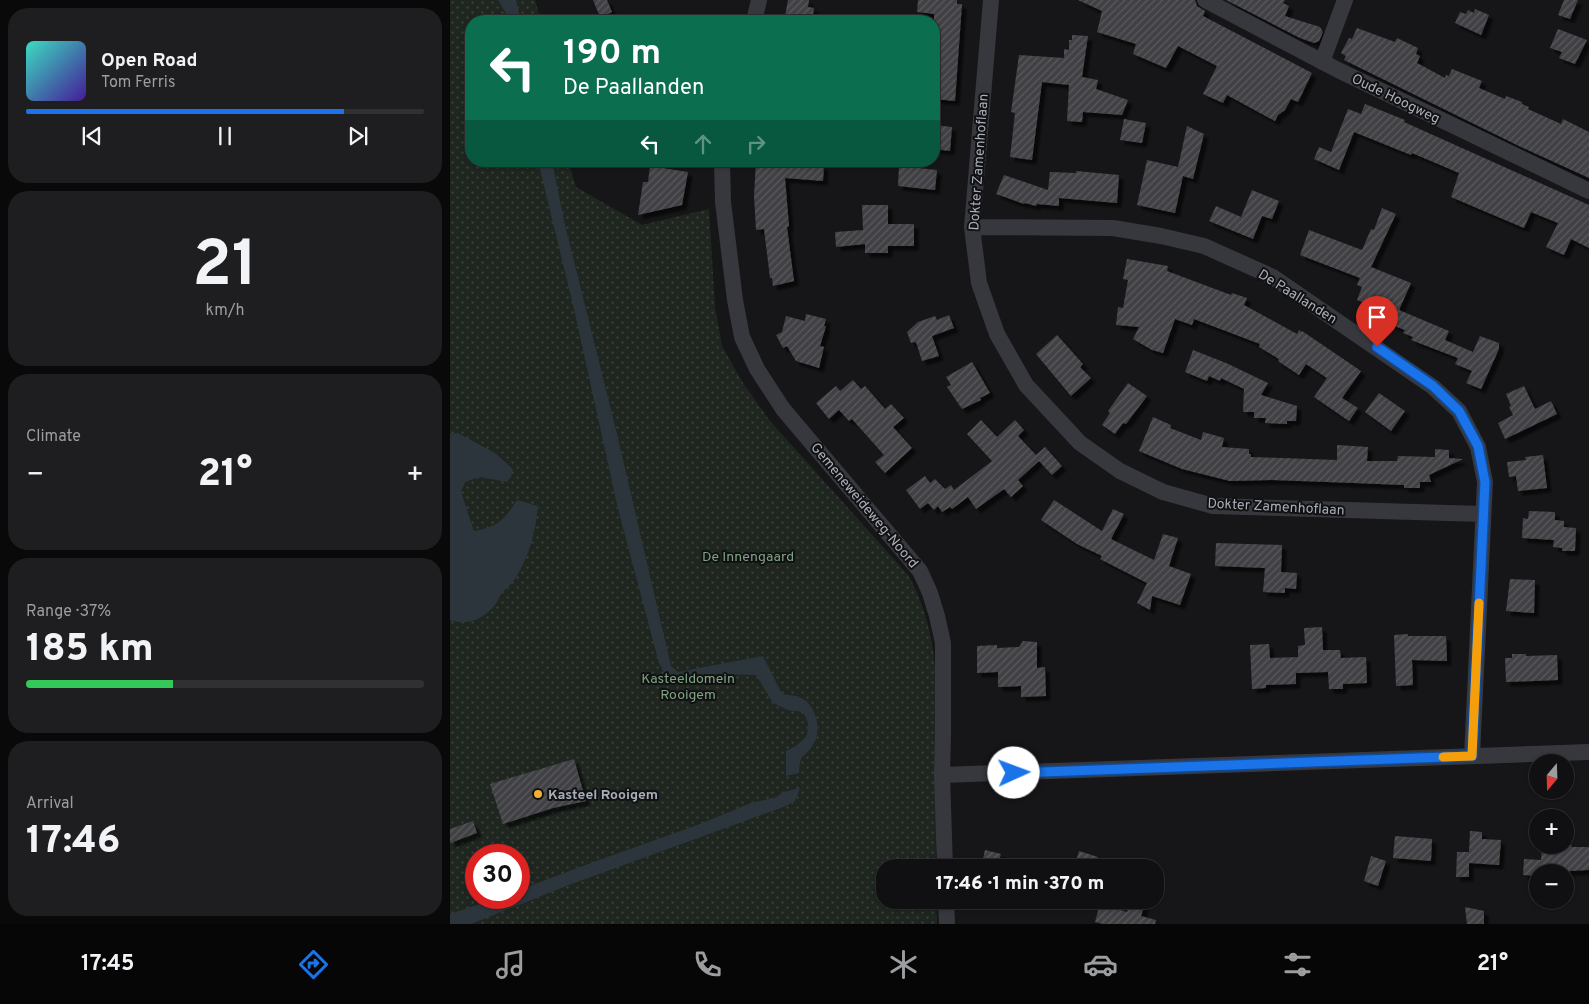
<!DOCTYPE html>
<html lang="en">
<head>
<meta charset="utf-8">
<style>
	body { margin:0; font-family:Overpass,sans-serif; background:#1e1e20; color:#f1f3f6; height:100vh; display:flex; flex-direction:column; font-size:19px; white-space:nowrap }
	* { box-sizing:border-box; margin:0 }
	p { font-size:16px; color:#9c9d9f }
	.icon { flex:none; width:28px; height:28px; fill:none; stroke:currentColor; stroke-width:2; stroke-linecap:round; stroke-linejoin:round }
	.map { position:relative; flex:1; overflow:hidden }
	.side { display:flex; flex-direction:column; gap:8px; padding:8px; background:#09090a; width:450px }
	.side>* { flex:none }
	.top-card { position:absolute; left:15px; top:15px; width:475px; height:152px; border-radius:20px; box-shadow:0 1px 4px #0004,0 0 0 1px #303032; background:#0b6e4f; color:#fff; overflow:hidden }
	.needle { width:32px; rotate:199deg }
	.fabs { position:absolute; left:1079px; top:754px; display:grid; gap:10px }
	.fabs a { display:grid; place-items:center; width:45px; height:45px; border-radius:50%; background:#101012; box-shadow:0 1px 4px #0004,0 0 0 1px #303032; font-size:25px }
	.speed { position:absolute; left:15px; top:844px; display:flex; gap:10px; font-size:25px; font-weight:700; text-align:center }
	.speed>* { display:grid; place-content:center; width:65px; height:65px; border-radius:50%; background:#101012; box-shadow:0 1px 4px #0004,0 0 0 1px #303032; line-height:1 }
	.speed .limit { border:8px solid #d22; background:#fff; color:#111 }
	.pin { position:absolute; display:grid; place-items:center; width:42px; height:42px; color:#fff; margin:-51px -21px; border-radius:50% 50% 50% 0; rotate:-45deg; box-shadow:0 0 5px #0007 }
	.pin .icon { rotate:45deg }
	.me { position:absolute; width:55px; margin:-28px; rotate:88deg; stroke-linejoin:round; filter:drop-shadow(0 0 4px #0008) }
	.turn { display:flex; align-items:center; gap:18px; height:105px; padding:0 15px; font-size:22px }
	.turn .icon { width:65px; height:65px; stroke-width:2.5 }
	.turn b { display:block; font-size:35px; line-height:42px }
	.lanes { display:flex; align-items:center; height:48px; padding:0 15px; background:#0003; justify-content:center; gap:25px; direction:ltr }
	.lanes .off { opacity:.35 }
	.big { font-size:38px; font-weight:800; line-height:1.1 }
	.side .widget { flex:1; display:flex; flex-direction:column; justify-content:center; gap:8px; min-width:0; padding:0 18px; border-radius:20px; background:#1e1e20 }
	.side .dial { align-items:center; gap:0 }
	.dial b { font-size:65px; line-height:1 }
	.song { display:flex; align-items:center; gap:15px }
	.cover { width:60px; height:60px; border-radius:8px; background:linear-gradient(135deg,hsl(170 70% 55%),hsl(260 70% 35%)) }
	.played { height:5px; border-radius:2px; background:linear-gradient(90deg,#1a73e8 80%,#303032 80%) }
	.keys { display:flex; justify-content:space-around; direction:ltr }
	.heat { display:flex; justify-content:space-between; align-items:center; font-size:28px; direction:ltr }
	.charge { height:8px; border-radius:4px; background:linear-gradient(90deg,#34c759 37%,#303032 0) }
	.trip { position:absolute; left:426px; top:859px; width:288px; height:50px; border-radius:20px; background:#101012; box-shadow:0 1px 4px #0004,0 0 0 1px #303032; font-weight:800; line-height:50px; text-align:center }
	.tabs { display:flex; height:80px; justify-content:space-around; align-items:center; background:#060607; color:#9c9d9f }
	.tabs .icon { width:35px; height:35px }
	.tabs .selected { color:#1a73e8 }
	.tabs b { font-size:22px; color:#f1f3f6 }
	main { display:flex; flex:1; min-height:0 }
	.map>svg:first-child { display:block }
	.garden { fill:url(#garden-dots); fill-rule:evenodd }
	.water { fill:#2c353c }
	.building { fill:url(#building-hatch); filter:url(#shadow) }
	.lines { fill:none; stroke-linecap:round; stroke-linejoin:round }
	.street { stroke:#37383d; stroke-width:16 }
	.route-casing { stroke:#114b97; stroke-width:12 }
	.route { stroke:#1a73e8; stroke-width:9 }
	.slow { stroke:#f59e0b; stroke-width:9 }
	.poi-dot { fill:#f2b134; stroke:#111113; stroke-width:2 }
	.labels { text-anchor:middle; stroke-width:4; stroke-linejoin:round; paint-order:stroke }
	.street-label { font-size:14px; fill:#a8adb8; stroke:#111113 }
	.park-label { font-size:14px; fill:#7fa381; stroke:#111113 }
	.poi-label { font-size:14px; font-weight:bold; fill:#a8adb8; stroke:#111113; text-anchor:start }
</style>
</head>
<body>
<main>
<section class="side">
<div class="widget">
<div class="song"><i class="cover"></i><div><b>Open Road</b><p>Tom Ferris</p></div></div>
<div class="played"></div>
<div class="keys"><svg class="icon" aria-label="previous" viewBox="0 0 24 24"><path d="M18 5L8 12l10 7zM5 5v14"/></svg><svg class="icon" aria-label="pause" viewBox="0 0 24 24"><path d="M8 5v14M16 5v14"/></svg><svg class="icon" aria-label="next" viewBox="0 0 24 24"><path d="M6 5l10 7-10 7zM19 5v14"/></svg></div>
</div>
<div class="widget dial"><b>21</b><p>km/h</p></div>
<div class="widget"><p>Climate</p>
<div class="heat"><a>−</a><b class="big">21°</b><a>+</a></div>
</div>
<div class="widget"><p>Range · 37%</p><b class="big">185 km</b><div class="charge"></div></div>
<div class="widget"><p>Arrival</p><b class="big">17:46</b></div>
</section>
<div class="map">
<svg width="1139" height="924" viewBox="0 0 1139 924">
	<defs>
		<pattern id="garden-dots" width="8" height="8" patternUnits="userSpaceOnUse" patternTransform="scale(1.25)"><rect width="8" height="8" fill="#1e261f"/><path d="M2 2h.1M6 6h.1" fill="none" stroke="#3c433d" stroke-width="1.8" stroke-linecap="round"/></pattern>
		<pattern id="building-hatch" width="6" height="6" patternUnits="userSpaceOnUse" patternTransform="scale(1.25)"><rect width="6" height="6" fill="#404145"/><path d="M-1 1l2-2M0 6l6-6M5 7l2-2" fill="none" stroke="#595a5e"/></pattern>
		<filter id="shadow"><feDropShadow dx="4.5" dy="4.5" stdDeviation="1" flood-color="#0009"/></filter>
	</defs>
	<rect width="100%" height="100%" fill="#161618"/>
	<!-- garden -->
	<path class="garden" d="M0 0H85L91 21H21V161H118L126 187 192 225 259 209 265 307 272 346 293 383 320 421 459 576C474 605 482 633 485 666L486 867 435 868V900H486L487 924H0ZM26 855H69V898H26Z"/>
	<!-- water -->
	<path class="water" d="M48 0H66L71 21H57L55 12Z
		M88 161H102L115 225 167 434 221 666 228 672 313 656 332 694C338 695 346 695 351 698 366 704 372 730 364 743 356 759 350 750 349 773L336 776V751L346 746 357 736 358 723 353 712 338 710 323 703 306 675 267 674 220 684 209 663 168 509 124 309Z
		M8 433 45 453 63 469 61 477 57 482 30 477 15 482 11 492 24 531C49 526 53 521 67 500L88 506C86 530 79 558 65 579 62 584 56 588 52 593 49 597 47 603 44 606 32 620 17 626 0 620V434Z
		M350 788 345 801 336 806 119 885 21 924H0V914L48 898H69V890L138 864 250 824 301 803 327 797 333 792Z"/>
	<!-- building -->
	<path class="building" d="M143 0H157L162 12 150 17Z
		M338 0H359L358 7 364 8 362 21H334Z
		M468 0H507V4H512L505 101 484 99V14L467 12Z
		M628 0H745L747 6 755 11 753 16 862 73 848 102 841 99 835 110 828 115 825 121 777 95 773 103 753 94 767 66 728 46 716 68 683 54 686 44 647 32 652 11Z
		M776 0H835L833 3 839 6 835 16 870 27 873 32 869 41 864 43 850 38Z
		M1114 0H1128L1120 19 1108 15Z
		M1025 9 1039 15 1031 35 1005 23 1010 12 1016 14 1018 10 1024 13Z
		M907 28 945 42 947 38 968 48 966 54 970 56 967 63 995 78 996 75 999 76 1002 69 1032 81 1029 88 1055 99 1056 96 1072 102V104L1079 107 1078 109 1111 124 1113 119 1139 132V178L1069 146 894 60 896 56 891 53 899 38 902 39Z
		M1108 29 1137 40 1125 64 1109 58 1112 52 1100 48Z
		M622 35 638 36 632 77 648 80 646 89 678 100 672 115 633 112 632 122 617 121 619 85 592 82 582 160 560 157 565 113 561 112 569 55 614 58V49L619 50V40H622Z
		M915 104 955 120 954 122 1139 205V248L1121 239 1114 255 1096 247 1108 223 1081 212 1074 228 1001 197 1009 173 962 153 961 155 904 132 889 170 864 159 869 147 881 152 898 109 911 114Z
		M674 119 696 123 692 143 670 140Z
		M484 125 502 127 500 151 484 149Z
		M737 126 754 134 743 179 733 176 725 213 687 205 697 160 728 167Z
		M306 161H349L348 164 374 166 373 181 335 178 339 226 337 227 344 281 323 286 322 278H320L314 229 306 230 304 196Z
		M200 166 238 172 232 205 188 215 193 182H198Z
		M449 166 487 170 485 190 448 186Z
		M626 171 669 175 667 203 609 198V206L587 204 586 206 575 203 574 204 546 194 554 175 598 190 600 172 626 173Z
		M802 190 829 201 822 219 812 216 803 239 759 221 766 206 791 217Z
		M412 205H438V224H464V246H438V253H415V244L386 247 385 232 413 230Z
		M932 208 946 214 921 267 961 283 949 310 999 331 995 340 1023 352 1030 336 1049 343V349L1031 389 1016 383 1022 371 1005 364 1008 358 961 340 963 337 953 333 955 330 937 323 938 318 928 314 929 309 907 300 912 287 907 285 910 278 850 255 859 230 912 250 921 229 924 230Z
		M677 259 718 266 717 271 781 295 782 293 797 298 794 305 847 334 849 330 852 332V331L911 371 892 398 908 408 899 421 864 397 877 378 856 364 849 375 828 361 829 359 809 347 810 344 744 319 742 325 725 319 713 353 702 350 683 339 689 327 666 325 668 307 673 308 678 280 673 279Z
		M356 314 376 319 374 326H376L370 346 374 347 369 368 346 361 337 346 333 348 326 335 332 332 336 316 355 321Z
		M499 315 504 328 482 336 489 356 472 361 466 342 461 343 457 332 468 322 485 316 487 320Z
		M607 335 633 364 630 367 641 378 621 396 586 354Z
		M743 350 776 363 818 383 811 395 847 406 846 421H837V424L815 423 816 418H804V412H793L794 389 771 378 770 381 759 376 757 381 735 372Z
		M522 362 540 393 530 398 531 400 512 409 497 387 501 385 496 377Z
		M403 380 411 389 415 386 435 409 441 404 454 418 443 427 462 448 435 473 425 462 434 455 402 419 399 421 389 410 379 419 366 403 386 386 390 391Z
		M678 383 697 396 676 424 673 423 665 434 652 425 660 413 658 411Z
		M1074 386 1085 409 1101 401 1107 414 1055 439 1048 423 1063 415 1059 407 1061 406 1056 394Z
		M929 393 955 411 941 431 915 412Z
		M703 417 721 425 720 428 751 440 753 432 774 438 772 447 799 449V454H801V457L887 460V445L918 447 917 461H947L948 456 985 457V449L999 450V458L1013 459 979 475 981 482H970V488H954V485L904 483 822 480 780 481 732 469 689 451Z
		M531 420 547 437 565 420 574 430 568 436 586 455 595 447 612 466 602 475 589 461 568 480 573 486 561 497 554 489 526 509 518 497 502 509 500 507 492 512 488 506 484 510 478 503 470 509 456 490 475 476 480 483 485 479 495 489 501 485 504 490 542 461 517 434Z
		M1093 455 1097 488 1068 491 1066 476 1059 477 1057 462 1076 460 1075 457Z
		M604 500 652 531 663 509 674 514 661 539 704 560 713 534 728 538 719 566 741 574 730 605 702 596 700 610 687 603 697 583 650 559 652 556 627 544 591 520Z
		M1079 511 1105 512V520L1114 521V527L1126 528 1125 551H1112V548L1103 547 1104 540 1072 538 1073 518 1078 519Z
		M766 543 832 545 831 572 847 573 846 589 835 588V593L813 592 815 568 765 566Z
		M1060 579 1085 580 1084 613 1056 611Z
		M872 627 873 650H890L891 658 916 657 917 683 893 684V689H879L878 672 846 673V684L816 685V688L802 689 800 645 819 644 820 658 848 657V646L855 645 854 628Z
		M958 634V636H996L997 661 962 660 963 685 946 686 944 635Z
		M573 641 587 642V668L595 667 596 696 571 697V686L548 687V672L527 673V646L547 645V648L569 647Z
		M1062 654H1076V656L1107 655 1108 680 1056 682 1055 658H1062Z
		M124 759 136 801 103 808 53 824 40 784Z
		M23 821 27 833 0 843V829Z
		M1020 831 1032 832V839L1051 840 1049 865 1019 863V877H1006L1007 852H1019Z
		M945 836 982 839 981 861 943 858Z
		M1122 845 1121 847H1139V870L1120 871V872H1088V876L1073 875 1074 859 1091 860 1092 846Z
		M535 850 551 854 547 868H531Z
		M629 851 648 857 645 868H624Z
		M921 856 936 861 928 886 914 881Z
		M680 900H696L691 916 706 920 705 924H653L645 922 650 904 677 912Z
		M1015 907 1034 911V924H1017Z"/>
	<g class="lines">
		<!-- street -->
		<path class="street" d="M541 0 522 227 529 283 547 334 576 385 630 443 670 471 713 492 763 506 1033 514
			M755 0 888 70 1139 191
			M304 21 309 0
			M872 62 895 0
			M272 161 273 202 285 300 292 337 307 369 333 409 470 571 480 593 487 616 493 643V735L492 775 495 868
			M522 227 663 228 711 236 754 246 823 277 983 387 1009 411 1028 447 1035 482 1022 756
			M492 775 1139 752
			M496 900 497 924"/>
	</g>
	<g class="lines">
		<defs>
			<path id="route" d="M564 773 1022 756 1035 482 1028 446 1009 411 983 386 927 347"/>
		</defs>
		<!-- route casing -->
		<use href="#route" class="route-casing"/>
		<!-- route -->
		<use href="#route" class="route"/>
		<!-- slow -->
		<path class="slow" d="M993 757 1022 756 1029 603"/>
	</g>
	<!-- markers -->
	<circle class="poi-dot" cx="88" cy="794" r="5"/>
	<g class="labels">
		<!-- street labels -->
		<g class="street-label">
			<text transform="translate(946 98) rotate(26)" y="5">Oude Hoogweg</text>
			<text transform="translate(528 162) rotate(-86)" y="5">Dokter Zamenhoflaan</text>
			<text transform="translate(848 296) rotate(32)" y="5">De Paallanden</text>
			<text transform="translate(415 505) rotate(50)" y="5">Gemeneweideweg-Noord</text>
			<text transform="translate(826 506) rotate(3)" y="5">Dokter Zamenhoflaan</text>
		</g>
		<!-- park labels -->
		<g class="park-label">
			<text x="298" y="561">De Innengaard</text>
			<text x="238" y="683">Kasteeldomein<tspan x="238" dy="16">Rooigem</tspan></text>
		</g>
		<!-- poi labels -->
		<g class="poi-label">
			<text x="98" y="799">Kasteel Rooigem</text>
		</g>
	</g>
</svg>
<div class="fabs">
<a><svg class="needle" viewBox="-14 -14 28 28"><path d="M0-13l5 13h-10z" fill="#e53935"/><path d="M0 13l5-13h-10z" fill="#9c9d9f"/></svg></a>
<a>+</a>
<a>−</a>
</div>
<div class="speed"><div class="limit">30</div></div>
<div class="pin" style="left:927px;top:347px;background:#d93025"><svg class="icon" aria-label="arrive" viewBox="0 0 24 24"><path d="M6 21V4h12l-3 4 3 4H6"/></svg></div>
<svg class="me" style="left:564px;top:773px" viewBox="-20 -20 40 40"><circle r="19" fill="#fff"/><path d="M0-13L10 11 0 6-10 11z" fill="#1a73e8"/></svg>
<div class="trip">17:46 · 1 min · 370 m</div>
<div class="top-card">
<div class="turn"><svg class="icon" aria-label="left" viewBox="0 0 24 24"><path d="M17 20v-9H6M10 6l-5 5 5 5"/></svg><div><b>190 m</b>De Paallanden</div></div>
<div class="lanes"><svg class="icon" aria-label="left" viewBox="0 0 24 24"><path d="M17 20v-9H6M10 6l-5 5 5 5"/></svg><svg class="icon off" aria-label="ahead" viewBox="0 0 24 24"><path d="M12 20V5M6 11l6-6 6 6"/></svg><svg class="icon off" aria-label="right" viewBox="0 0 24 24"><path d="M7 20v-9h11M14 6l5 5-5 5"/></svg></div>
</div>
</div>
</main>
<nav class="tabs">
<b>17:45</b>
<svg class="icon selected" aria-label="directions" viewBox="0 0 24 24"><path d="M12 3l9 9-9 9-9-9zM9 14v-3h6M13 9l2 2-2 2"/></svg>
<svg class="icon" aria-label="music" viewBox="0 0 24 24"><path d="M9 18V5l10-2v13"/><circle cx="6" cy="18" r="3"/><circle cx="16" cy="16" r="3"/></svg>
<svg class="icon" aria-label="phone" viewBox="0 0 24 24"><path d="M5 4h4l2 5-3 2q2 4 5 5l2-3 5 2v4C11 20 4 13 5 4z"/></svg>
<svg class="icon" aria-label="climate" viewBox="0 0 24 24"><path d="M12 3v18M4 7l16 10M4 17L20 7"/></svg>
<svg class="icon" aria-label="car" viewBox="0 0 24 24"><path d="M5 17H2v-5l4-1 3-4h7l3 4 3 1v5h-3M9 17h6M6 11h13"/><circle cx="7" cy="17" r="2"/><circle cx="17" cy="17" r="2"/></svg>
<svg class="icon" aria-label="filters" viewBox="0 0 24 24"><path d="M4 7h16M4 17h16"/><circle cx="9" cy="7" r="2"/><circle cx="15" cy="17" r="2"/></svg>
<b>21°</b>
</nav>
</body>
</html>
